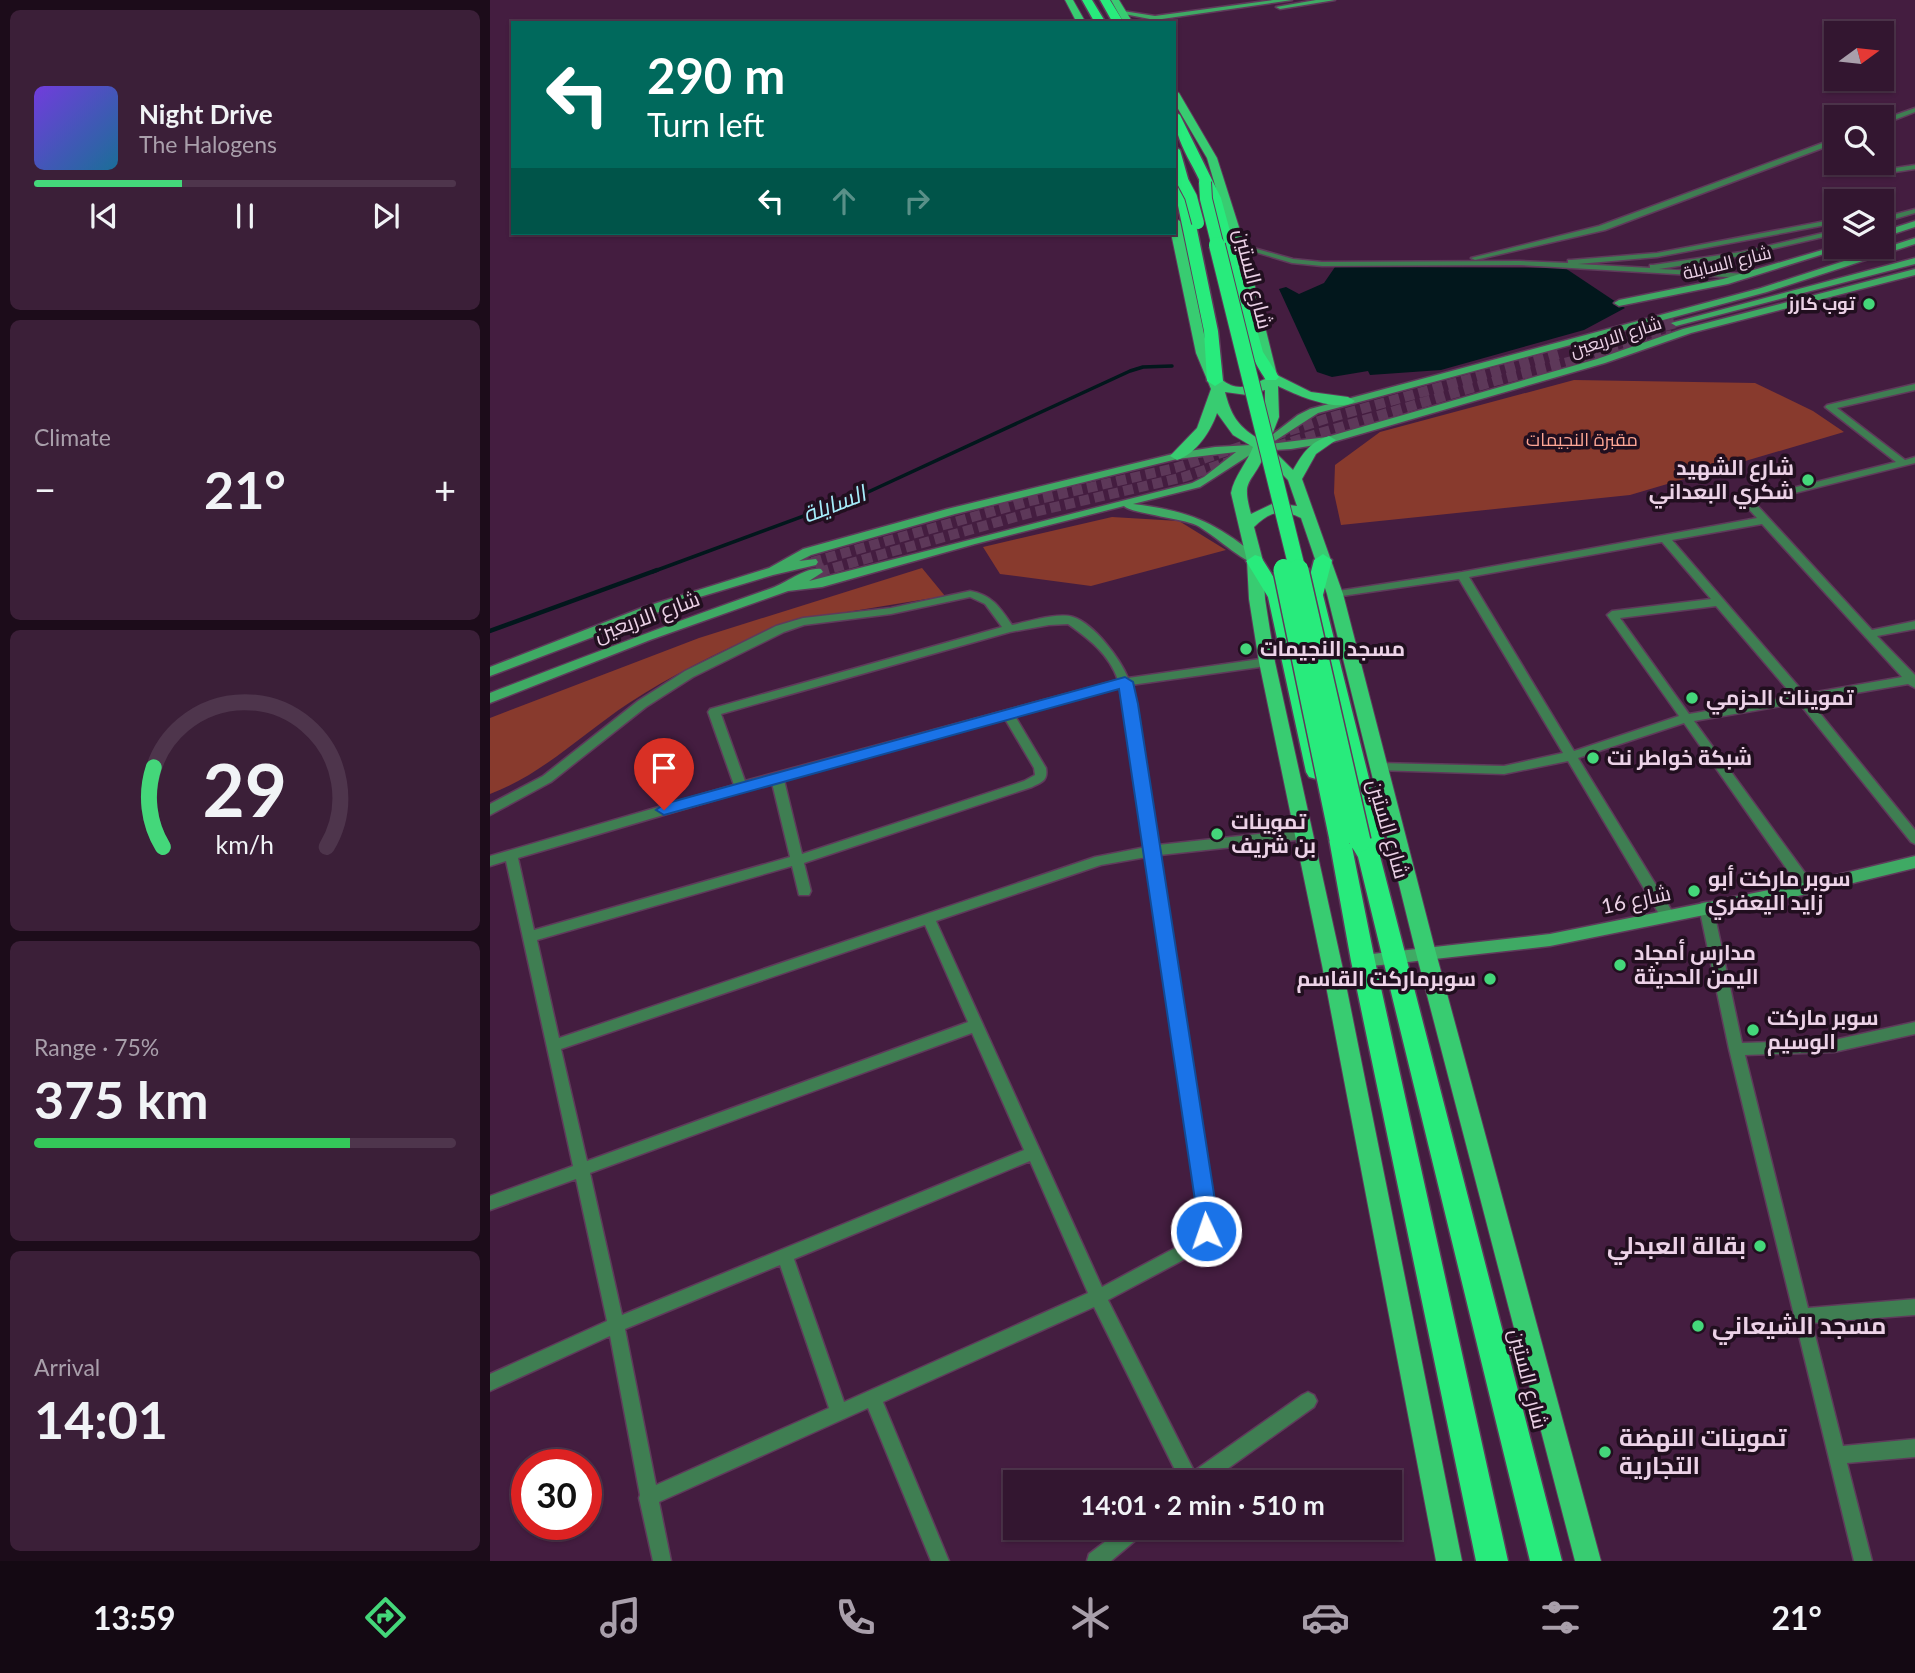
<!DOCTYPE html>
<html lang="en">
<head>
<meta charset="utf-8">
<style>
	body { margin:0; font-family:Lato,Cairo,sans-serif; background:#3b1f38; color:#f1f3f6; height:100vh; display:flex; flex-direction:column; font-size:26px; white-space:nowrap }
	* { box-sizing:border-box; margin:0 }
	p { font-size:23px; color:#a99fab }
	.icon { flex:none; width:38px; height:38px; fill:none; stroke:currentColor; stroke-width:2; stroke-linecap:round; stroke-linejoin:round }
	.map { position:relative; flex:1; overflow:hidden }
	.sheet { display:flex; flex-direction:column; gap:10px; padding:10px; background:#1c0c1a; width:490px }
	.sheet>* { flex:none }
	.guide { position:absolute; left:21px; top:21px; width:665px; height:214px; border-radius:0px; box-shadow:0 2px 5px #0004,0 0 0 2px #4e354c; background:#00695c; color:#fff; overflow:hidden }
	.needle { width:46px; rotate:75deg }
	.controls { position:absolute; left:1334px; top:21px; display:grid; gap:14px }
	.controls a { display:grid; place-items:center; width:70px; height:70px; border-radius:0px; background:#331630; box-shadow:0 2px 5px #0004,0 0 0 2px #4e354c; font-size:35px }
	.speed { position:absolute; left:21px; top:1449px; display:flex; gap:14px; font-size:35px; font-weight:700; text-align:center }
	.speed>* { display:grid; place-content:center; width:91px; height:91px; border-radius:50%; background:#331630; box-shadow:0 2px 5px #0004,0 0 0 2px #4e354c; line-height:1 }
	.speed .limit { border:10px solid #d22; background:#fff; color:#111 }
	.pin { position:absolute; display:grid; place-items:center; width:60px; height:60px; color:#fff; margin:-72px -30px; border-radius:50% 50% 50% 0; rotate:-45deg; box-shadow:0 0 7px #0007 }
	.pin .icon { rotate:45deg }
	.me { position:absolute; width:77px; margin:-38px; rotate:357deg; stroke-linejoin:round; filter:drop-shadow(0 0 5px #0008) }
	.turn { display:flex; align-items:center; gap:24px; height:147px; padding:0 21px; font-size:32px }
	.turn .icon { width:91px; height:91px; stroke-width:2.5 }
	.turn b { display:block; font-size:49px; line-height:60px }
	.lanes { display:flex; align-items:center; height:66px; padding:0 21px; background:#0003; justify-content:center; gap:35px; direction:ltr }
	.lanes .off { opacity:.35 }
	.big { font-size:52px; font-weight:700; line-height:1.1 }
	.sheet .widget { flex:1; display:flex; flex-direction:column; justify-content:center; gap:10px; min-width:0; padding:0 24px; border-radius:10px; background:#3b1f38 }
	.sheet .dial { align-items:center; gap:0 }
	.dial svg { height:182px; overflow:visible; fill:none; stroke:#4e354c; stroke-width:7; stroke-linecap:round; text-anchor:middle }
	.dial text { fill:#f1f3f6; stroke:none }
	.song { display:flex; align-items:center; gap:21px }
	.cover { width:84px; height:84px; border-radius:10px; background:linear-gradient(135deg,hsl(260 70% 55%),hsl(200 70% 35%)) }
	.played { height:7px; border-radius:4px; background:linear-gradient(90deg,#44d77a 35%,#4e354c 35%) }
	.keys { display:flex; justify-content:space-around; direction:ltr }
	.heat { display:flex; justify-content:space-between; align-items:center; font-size:38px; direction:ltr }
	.charge { height:10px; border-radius:5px; background:linear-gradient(90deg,#34c759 75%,#4e354c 0) }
	.trip { position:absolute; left:513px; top:1470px; width:399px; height:70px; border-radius:0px; background:#331630; box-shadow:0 2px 5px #0004,0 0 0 2px #4e354c; font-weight:700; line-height:70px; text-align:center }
	.tab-bar { display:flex; height:112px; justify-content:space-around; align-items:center; background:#140913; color:#a99fab }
	.tab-bar .icon { width:49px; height:49px }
	.tab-bar .active { color:#44d77a }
	.tab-bar b { font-size:32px; color:#f1f3f6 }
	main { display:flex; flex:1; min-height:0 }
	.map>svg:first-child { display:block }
	.green { fill:#883a2d }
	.water { fill:#02171c }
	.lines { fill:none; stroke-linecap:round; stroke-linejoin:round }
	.stream-far1 { stroke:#02171c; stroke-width:3.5 }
	.stream { stroke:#02171c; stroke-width:4.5 }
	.secondary-tunnel-far1 { stroke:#5d3859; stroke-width:10; stroke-dasharray:10 5; stroke-linecap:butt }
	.secondary-tunnel { stroke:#5d3859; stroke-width:14; stroke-dasharray:14 7; stroke-linecap:butt }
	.street-casing { stroke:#5f3a5b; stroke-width:3 }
	.secondary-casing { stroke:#5f3a5b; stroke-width:3 }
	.primary-casing { stroke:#5f3a5b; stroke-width:2 }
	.highway-casing { stroke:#5f3a5b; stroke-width:3 }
	.street { fill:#3f7e52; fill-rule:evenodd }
	.secondary { fill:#3faa64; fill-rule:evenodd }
	.primary { fill:#38cc71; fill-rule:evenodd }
	.highway { fill:#28eb7c; fill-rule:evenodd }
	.highway-bridge-far2-casing { stroke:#5f3a5b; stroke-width:14; stroke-linecap:butt }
	.highway-bridge-far1-casing { stroke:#5f3a5b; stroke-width:18; stroke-linecap:butt }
	.highway-bridge-casing { stroke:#5f3a5b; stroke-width:24; stroke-linecap:butt }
	.highway-bridge-far2 { stroke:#28eb7c; stroke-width:12 }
	.highway-bridge-far1 { stroke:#28eb7c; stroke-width:16 }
	.highway-bridge { stroke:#28eb7c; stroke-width:21 }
	.route { fill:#1a73e8; stroke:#114b97; stroke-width:2 }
	.poi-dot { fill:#44d77a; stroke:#210f1f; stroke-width:2.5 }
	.labels { text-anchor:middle; stroke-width:7; stroke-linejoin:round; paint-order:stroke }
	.far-street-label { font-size:18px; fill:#ecd2e7; stroke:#210f1f }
	.far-poi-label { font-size:18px; font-weight:bold; fill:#ecd2e7; stroke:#210f1f; text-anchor:end }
	.far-park-label { font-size:18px; fill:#fea695; stroke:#210f1f }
	.street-label { font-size:21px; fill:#ecd2e7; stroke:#210f1f }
	.poi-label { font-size:21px; font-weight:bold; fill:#ecd2e7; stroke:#210f1f; text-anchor:start }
	.water-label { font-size:23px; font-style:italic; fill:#a6edfb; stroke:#210f1f }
	.near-poi-label { font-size:24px; font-weight:bold; fill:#ecd2e7; stroke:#210f1f; text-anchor:start }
</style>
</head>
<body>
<main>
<section class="sheet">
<div class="widget">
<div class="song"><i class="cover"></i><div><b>Night Drive</b><p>The Halogens</p></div></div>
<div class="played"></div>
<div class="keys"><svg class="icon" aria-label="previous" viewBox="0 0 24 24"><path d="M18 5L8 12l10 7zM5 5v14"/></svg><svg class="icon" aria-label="pause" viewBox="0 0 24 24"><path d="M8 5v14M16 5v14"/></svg><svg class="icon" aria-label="next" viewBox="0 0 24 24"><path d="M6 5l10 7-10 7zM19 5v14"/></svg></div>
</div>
<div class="widget"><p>Climate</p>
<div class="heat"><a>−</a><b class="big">21°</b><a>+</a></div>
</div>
<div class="widget dial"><svg viewBox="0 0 100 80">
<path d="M14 69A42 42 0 1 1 86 69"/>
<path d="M14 69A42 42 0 0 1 10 34" stroke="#44d77a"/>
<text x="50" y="56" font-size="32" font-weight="700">29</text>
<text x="50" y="72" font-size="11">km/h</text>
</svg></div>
<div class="widget"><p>Range · 75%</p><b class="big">375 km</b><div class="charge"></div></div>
<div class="widget"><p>Arrival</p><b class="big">14:01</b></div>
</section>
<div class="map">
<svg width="1425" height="1561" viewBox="0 0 1425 1561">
	<rect width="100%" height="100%" fill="#441d40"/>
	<!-- green -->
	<path class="green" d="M1084 380 1265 383 1323 411 1354 432 1140 495 851 525 844 493 845 465 890 432Z
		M622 517 689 521 736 550 601 586 510 574 493 547Z
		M432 568 455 596 302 621C246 643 189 670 139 703 92 734 53 774 0 794V718L209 638Z"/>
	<!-- water -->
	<path class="water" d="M845 267 1075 268 1135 308 1094 330 951 370 880 375 878 371 842 377 827 372 789 289 796 287 809 294 834 283Z"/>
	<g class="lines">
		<!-- stream-far1 -->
		<path class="stream-far1" d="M162 572 376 493 640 371 653 367 682 366"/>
		<!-- stream -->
		<path class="stream" d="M0 631 167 570"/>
		<!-- secondary-tunnel-far1 -->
		<path class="secondary-tunnel-far1" d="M1146 334 1186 323
			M787 446 1005 381 1182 335
			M322 562 536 502 685 468 835 419 1073 353
			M329 572 540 513 694 477 744 460"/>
		<!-- secondary-tunnel -->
		<path class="secondary-tunnel" d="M327 572 335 570"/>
		<defs>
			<path id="street" d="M1425 108V112L1391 125V120Z
				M1346 138V143L1115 230 985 260 981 258 1109 226Z
				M1366 163H1377L1398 169 1425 165V169L1398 173Z
				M1425 209V213L1391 223V218Z
				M1346 219V223L1167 257 1088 264 1160 268V265H1163L1251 252 1346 230V234L1251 256 1169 269 1257 274V278H1254L1030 265 832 266 802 263 745 246 749 244 803 259 832 262 1030 261 1078 263V260H1081L1167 253Z
				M1425 384V390L1347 408 1415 460 1425 457V463L1265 503 1382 630 1425 621V629L1387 636 1425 675V688L1418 684 1320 701 1425 830V844L1421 842 1309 703 1204 721 1323 884 1325 888 1323 892H1313L1194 723 1088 758 1182 911 1184 915 1182 919H1172L1078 761 1014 774 885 770 883 767 885 764 889 763 1014 766 1073 753 969 579 845 597 840 594 841 592 972 572 1267 518 1254 504V500L1406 462 1335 407 1337 405ZM1272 524 1412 677 1315 694 1182 540ZM1172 542 1221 599 1122 611 1117 615 1189 716 1084 751 979 577ZM1226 606 1303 696 1199 714 1130 618Z
				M480 591C502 595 510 607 522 625 537 622 568 612 583 617 604 624 630 658 638 678L777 658 783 662 777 666 641 685 647 704 668 845 815 829 819 831 821 834 819 837 815 839 670 855 724 1207V1231L710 1251 618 1300 704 1471 812 1395 818 1392 824 1395 827 1401 824 1407 719 1482H691L604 1307 393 1402 459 1561H441L378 1408 169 1502 181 1561H163L149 1498 150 1495 120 1336 0 1391V1374L117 1321 86 1179 0 1210V1196L83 1166 16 861 0 866V856L244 785 218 712 220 709 512 627 495 604 480 597 401 614 314 625 294 632 203 677 156 707 61 782 0 815V804L53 776 148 701 195 671 286 626 313 618 401 608ZM578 624C599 639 619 654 628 680L255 781 231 714 520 632 559 625ZM630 687 635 704 656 847 605 857 69 1038 47 940 302 866 309 895H319L321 891 314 863 542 787C553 782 558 780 556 768L525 716ZM515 719 544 768 545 775 534 781 312 854 294 780ZM282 783 300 857 44 930 28 858ZM657 857 708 1207V1229L698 1241 612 1287 446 921 611 865ZM435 925 478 1022 97 1161 71 1049ZM482 1033 534 1150 132 1315 100 1173ZM540 1161 598 1293 354 1402 304 1259ZM290 1265 339 1408 166 1485 135 1329Z
				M1216 902 1221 903 1223 907 1252 1043 1344 1040 1425 1022V1034L1344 1052 1255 1055 1318 1308 1425 1299V1315L1322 1323 1353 1446 1425 1439V1457L1357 1463 1382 1561H1364L1239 1049 1209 907 1211 903Z
				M633 1528H656L653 1534 621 1561H597L599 1554Z"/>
			<path id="secondary" d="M783 0H802L665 20 629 13 633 11 665 16Z
				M826 0H845L790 9 786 7Z
				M1425 221V227L1391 238V232Z
				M1425 238V244L1277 292 828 413 780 444 837 437 1107 359 1193 329 1425 269V275L1201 333 1115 363 843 442 801 449 766 451 710 487 643 504C700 511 725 522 769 558L771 561 769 564C757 566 721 532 706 525 690 518 640 513 634 506L485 544 332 587 298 591 160 640 0 703V693C94 657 187 621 282 588 296 583 316 567 331 569L333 572 319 581 702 483 714 477 746 452 687 459 465 514 321 555 309 561 326 559 328 562 326 565 283 575 203 599 0 676V667L154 607 279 568 313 549 457 509 687 453 725 447 761 445 782 435 808 415 820 409 1271 288Z
				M1346 246 1356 247 1238 284 1129 306 1124 303 1129 300 1233 279Z
				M1425 258V264L1186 326 1181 323Z
				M1425 856V868L1318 894 1060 946 873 967 867 965 865 961 867 957 873 955 1060 934 1318 882Z"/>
			<path id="primary" d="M575 0H583L596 23H587Z
				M621 0H629L643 23H634Z
				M684 90 689 93 727 158 755 246 787 375 821 392 858 397 865 401C849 414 804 394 788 386L789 417 778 445 803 470C813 453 820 442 839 436L846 440 826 454 812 479 853 594 946 953 1111 1561H1085L926 953 837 594 811 518C791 508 779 512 764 527L773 561 775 599 785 662 852 965 972 1561H946L832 965 769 662 759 599 757 561 741 493C744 476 757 463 763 447L743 435 727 413C721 431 706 454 687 460L680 456 707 428 721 389 706 353 681 233H684V218L690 221 718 353 731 379C747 392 758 387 775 379L743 246 717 158 684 102ZM775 390V417L767 438C747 425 741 415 735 392L757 395ZM774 456 798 480 807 506 784 503 761 514C751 478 761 486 774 456Z"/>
			<path id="highway" d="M592 0H602L616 23H605Z
				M610 0H620L634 23H623Z
				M684 111 690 115 731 198 773 352 789 377 786 380H776C741 329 736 260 718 201 709 170 684 145 684 111Z
				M684 146 690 150 699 182 700 196 728 331 733 381 725 386 717 381 714 331 686 196Z
				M833 554 842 560 833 595 894 838 890 856 1072 1561H1040L868 857 862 847 885 961 1018 1561H986L861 961 839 839 842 833 850 831 858 833 861 838 871 833 815 595 824 560Z
				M765 555 771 557 796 597 836 772 833 777 826 779 819 777 816 772 778 597 756 561Z"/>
		</defs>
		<!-- street casing -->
		<use href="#street" class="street-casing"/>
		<!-- secondary casing -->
		<use href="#secondary" class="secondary-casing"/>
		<!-- primary casing -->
		<use href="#primary" class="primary-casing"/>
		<!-- highway casing -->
		<use href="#highway" class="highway-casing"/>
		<!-- street -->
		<use href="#street" class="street"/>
		<!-- secondary -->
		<use href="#secondary" class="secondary"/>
		<!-- primary -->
		<use href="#primary" class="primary"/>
		<!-- highway -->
		<use href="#highway" class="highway"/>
		<defs>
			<path id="highway-bridge-far2" d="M693 182 701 197 708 223
				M715 182 716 199 728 247"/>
			<path id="highway-bridge-far1" d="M727 245 808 572
				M793 567 794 572"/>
			<path id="highway-bridge" d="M794 570 850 839
				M808 570 870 841"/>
		</defs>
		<!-- highway-bridge-far2 casing -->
		<use href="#highway-bridge-far2" class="highway-bridge-far2-casing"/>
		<!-- highway-bridge-far1 casing -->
		<use href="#highway-bridge-far1" class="highway-bridge-far1-casing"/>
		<!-- highway-bridge casing -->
		<use href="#highway-bridge" class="highway-bridge-casing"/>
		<!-- highway-bridge-far2 -->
		<use href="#highway-bridge-far2" class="highway-bridge-far2"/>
		<!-- highway-bridge-far1 -->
		<use href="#highway-bridge-far1" class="highway-bridge-far1"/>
		<!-- highway-bridge -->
		<use href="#highway-bridge" class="highway-bridge"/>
	</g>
	<!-- route -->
	<path class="route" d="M635 677 643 682 648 704 726 1207V1231L723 1238 716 1240 708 1238 705 1231 706 1207 629 689 174 815 166 810 174 804Z"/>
	<!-- markers -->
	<g class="poi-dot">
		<circle cx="1379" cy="304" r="7"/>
		<circle cx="1318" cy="480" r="7"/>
		<circle cx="756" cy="649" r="7"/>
		<circle cx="1202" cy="698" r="7"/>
		<circle cx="1103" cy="758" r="7"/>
		<circle cx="727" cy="834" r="7"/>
		<circle cx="1204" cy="891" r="7"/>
		<circle cx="1130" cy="965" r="7"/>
		<circle cx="1000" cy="979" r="7"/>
		<circle cx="1263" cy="1030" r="7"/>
		<circle cx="1270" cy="1246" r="7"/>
		<circle cx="1208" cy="1326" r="7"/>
		<circle cx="1115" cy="1452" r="7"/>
	</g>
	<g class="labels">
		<!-- far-street labels -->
		<g class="far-street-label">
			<text transform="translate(1237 263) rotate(-14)" y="6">شارع السايلة</text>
			<text transform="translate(1126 337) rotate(-18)" y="6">شارع الاربعين</text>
		</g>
		<!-- far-poi labels -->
		<g class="far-poi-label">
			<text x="1365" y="310">توب كارز</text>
		</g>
		<!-- far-park labels -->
		<g class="far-park-label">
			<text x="1092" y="446">مقبرة النجيمات</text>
		</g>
		<!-- street labels -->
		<g class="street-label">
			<text transform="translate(763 279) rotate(76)" y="7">شارع الستين</text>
			<text transform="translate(157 617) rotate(-20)" y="7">شارع الاربعين</text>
			<text transform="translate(898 829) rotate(74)" y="7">شارع الستين</text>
			<text transform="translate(1146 900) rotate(-12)" y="7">شارع 16</text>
			<text transform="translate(1038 1379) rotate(76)" y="7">شارع الستين</text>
		</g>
		<!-- poi labels -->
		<g class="poi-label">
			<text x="1304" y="475" text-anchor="end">شارع الشهيد<tspan x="1304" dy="24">شكري البعداني</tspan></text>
			<text x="770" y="656">مسجد النجيمات</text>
			<text x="1216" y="705">تموينات الحزمي</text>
			<text x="1117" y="765">شبكة خواطر نت</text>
			<text x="741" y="829">تموينات<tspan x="741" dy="24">بن شريف</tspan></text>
			<text x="1218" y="886">سوبر ماركت أبو<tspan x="1218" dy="24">زايد اليعفري</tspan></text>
			<text x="1144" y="960">مدارس أمجاد<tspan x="1144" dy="24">اليمن الحديثة</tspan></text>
			<text x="986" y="986" text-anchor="end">سوبرمارکت القاسم</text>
			<text x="1277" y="1025">سوبر ماركت<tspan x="1277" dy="24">الوسيم</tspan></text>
		</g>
		<!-- water labels -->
		<g class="water-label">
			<text transform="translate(344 504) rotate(-21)" y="8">السايلة</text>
		</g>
		<!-- near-poi labels -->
		<g class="near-poi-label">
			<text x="1256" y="1254" text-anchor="end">بقالة العبدلي</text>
			<text x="1222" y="1334">مسجد الشيعاني</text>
			<text x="1129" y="1446">تموينات النهضة<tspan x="1129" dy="28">التجارية</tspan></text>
		</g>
	</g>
</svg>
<div class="controls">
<a><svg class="needle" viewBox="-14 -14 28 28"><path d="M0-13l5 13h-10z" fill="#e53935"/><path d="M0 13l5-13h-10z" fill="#a99fab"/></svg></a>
<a><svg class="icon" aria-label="search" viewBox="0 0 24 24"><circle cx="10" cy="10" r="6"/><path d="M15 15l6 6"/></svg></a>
<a><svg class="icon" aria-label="layers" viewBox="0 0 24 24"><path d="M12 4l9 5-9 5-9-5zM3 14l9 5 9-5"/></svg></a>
</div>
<div class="speed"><div class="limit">30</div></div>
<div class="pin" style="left:174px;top:810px;background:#d93025"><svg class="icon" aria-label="arrive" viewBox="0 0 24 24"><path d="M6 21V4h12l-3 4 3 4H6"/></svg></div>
<svg class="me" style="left:716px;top:1231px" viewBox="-20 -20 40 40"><circle r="17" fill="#1a73e8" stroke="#fff" stroke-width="3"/><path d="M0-11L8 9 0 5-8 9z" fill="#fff"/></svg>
<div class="trip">14:01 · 2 min · 510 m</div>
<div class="guide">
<div class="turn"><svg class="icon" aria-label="left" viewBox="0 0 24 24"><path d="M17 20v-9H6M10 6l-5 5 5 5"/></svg><div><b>290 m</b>Turn left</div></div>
<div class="lanes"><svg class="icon" aria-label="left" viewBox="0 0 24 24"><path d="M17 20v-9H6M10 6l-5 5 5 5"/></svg><svg class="icon off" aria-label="ahead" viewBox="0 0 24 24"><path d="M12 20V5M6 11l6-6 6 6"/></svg><svg class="icon off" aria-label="right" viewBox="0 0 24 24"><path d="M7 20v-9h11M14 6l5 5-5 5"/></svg></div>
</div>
</div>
</main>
<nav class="tab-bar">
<b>13:59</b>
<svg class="icon active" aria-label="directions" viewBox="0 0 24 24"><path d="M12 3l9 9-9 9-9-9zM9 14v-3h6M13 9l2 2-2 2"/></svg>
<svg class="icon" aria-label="music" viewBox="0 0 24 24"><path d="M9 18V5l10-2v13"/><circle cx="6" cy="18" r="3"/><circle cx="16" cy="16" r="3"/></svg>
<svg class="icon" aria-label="phone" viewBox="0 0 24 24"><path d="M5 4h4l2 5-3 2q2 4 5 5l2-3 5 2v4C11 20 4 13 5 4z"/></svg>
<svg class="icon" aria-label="climate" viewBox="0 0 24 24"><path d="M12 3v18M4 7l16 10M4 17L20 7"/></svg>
<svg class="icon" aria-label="car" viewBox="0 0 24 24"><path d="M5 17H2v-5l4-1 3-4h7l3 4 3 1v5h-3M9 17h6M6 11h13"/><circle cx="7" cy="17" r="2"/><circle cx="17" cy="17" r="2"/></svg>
<svg class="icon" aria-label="filters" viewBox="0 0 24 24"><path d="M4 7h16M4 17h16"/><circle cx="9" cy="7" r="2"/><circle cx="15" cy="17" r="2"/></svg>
<b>21°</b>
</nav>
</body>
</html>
